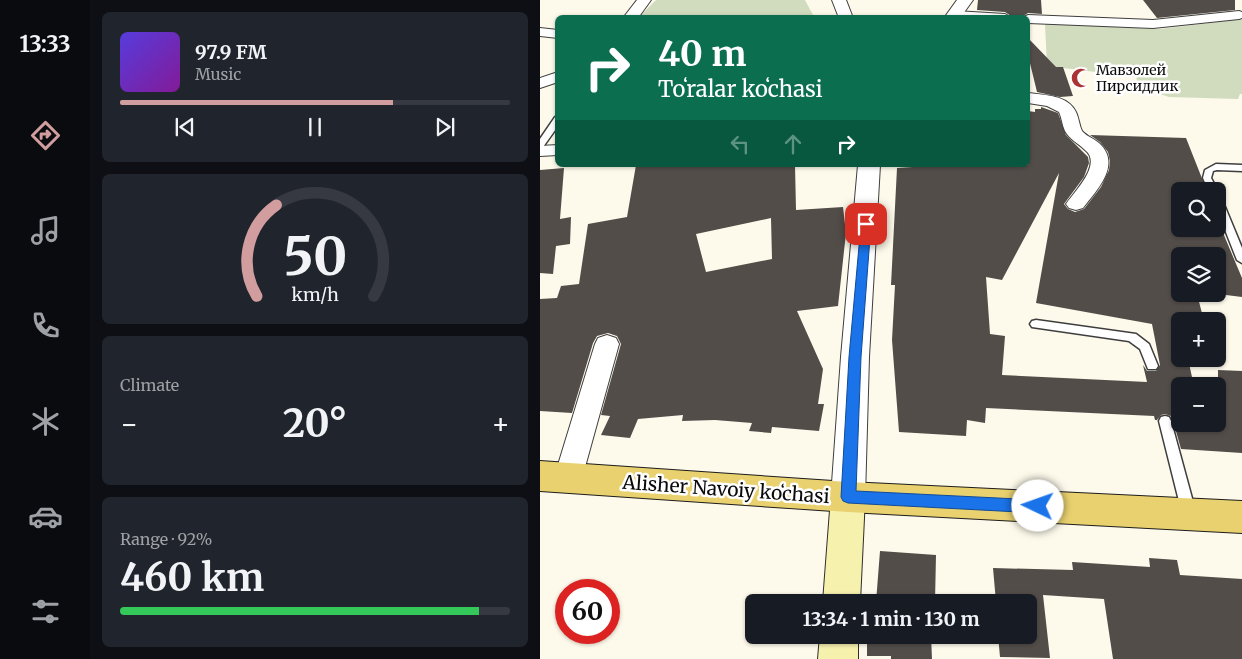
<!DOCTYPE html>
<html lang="en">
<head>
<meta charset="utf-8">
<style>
	body { margin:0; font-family:Merriweather,serif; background:#20242c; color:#f1f3f6; height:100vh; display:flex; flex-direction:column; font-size:19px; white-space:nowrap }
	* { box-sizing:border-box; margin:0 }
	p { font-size:16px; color:#9ea1a6 }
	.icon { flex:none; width:28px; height:28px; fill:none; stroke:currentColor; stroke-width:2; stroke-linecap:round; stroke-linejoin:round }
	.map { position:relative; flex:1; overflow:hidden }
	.sheet { display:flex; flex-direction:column; gap:12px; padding:12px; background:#0d0f14; width:450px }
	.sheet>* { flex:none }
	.top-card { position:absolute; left:15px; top:15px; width:475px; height:152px; border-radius:8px; box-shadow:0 1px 4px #0004; background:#0b6e4f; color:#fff; overflow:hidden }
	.buttons { position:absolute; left:631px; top:182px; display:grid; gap:10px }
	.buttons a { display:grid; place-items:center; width:55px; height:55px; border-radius:8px; background:#171b24; box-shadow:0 1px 4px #0004; font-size:25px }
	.speed { position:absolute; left:15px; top:579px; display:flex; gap:10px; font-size:25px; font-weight:700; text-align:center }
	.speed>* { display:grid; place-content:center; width:65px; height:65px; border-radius:50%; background:#171b24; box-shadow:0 1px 4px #0004; line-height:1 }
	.speed .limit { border:8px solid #d22; background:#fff; color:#111 }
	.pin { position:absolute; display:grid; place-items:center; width:42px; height:42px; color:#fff; margin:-21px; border-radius:10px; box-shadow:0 2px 8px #0006 }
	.me { position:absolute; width:55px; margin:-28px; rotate:273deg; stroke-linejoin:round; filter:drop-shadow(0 0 4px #0008) }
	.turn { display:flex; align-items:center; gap:18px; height:105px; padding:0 20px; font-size:22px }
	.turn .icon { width:65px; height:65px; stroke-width:2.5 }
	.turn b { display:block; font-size:35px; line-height:42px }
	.lanes { display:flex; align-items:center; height:48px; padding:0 20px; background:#0003; justify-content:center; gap:25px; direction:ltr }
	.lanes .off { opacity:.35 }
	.big { font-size:38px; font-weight:700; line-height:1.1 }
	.sheet .widget { flex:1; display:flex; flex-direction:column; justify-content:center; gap:8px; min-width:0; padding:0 18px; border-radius:8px; background:#20242c }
	.sheet .dial { align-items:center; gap:0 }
	.dial svg { height:130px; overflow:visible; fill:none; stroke:#363941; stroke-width:7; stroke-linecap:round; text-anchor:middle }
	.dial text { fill:#f1f3f6; stroke:none }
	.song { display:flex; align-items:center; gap:15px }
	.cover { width:60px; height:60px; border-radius:8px; background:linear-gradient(135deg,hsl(250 70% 55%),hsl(290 70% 35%)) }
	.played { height:5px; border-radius:2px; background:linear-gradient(90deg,#d29d9e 70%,#363941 70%) }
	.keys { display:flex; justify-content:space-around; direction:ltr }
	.heat { display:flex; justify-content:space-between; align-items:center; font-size:28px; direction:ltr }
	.charge { height:8px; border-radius:4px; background:linear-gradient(90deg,#34c759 92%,#363941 0) }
	.trip { position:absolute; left:205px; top:594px; width:292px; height:50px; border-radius:8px; background:#171b24; box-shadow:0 1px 4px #0004; font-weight:700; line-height:50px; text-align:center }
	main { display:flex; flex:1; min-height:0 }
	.tab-bar { display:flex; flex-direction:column; width:90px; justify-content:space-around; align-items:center; background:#090b0e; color:#9ea1a6 }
	.tab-bar .icon { width:35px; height:35px }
	.tab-bar .current { color:#d29d9e }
	.tab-bar b { font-size:22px; color:#f1f3f6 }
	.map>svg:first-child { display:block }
	.cemetery { fill:#d1dcbf }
	.building { fill:#524d49; fill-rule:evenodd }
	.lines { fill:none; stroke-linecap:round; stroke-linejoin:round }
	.service-casing { stroke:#3e3e3e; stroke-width:3 }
	.minor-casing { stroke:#3e3e3e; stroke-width:2 }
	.tertiary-casing { stroke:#3e3e3e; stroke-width:2 }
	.secondary-casing { stroke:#2d2d2d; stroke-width:2 }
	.primary-casing { stroke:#1c1c1c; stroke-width:2 }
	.service { fill:#fff; fill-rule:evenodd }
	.minor { fill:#fff; fill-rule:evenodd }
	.tertiary { fill:#fff; fill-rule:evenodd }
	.secondary { fill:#f6f1ad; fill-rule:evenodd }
	.primary { fill:#e9d16f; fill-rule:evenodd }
	.route { fill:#1a73e8; stroke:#114b97 }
	.labels { text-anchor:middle; stroke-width:5; stroke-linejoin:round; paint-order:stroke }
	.far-poi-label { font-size:14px; fill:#0b0b0b; stroke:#fff; text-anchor:start }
	.near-street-label { font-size:19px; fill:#0b0b0b; stroke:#fff }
</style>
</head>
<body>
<main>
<nav class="tab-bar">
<b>13:33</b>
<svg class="icon current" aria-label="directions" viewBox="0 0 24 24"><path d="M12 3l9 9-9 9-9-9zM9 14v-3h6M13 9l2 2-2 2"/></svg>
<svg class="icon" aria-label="music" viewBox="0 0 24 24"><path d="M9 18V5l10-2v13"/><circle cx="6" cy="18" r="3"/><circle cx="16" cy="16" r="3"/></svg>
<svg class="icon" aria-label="phone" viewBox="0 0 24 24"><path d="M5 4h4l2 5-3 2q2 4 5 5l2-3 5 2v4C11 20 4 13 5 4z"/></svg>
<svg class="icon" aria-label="climate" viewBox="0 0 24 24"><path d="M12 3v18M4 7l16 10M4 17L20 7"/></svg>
<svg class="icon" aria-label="car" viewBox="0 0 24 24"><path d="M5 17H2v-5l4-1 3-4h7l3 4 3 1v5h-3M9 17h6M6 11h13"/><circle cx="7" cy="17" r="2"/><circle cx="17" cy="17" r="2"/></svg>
<svg class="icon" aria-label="filters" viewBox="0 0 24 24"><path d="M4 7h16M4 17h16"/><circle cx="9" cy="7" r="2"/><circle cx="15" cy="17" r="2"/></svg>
</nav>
<section class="sheet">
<div class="widget">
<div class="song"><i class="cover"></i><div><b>97.9 FM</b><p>Music</p></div></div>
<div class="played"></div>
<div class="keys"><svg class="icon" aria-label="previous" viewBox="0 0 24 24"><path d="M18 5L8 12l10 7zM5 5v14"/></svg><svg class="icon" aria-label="pause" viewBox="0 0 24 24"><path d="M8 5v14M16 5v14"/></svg><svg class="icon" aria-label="next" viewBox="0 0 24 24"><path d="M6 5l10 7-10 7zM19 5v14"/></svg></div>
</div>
<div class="widget dial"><svg viewBox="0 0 100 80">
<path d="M14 69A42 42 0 1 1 86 69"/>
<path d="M14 69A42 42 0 0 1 26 13" stroke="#d29d9e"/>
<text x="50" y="56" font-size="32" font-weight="700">50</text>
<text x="50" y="72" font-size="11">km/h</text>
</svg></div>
<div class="widget"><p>Climate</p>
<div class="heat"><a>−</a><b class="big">20°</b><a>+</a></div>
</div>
<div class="widget"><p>Range · 92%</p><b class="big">460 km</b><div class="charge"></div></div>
</section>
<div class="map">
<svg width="702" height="659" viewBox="0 0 702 659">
	<rect width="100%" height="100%" fill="#fdfaeb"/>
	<!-- cemetery -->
	<path class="cemetery" d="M116 0H265L274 17 98 18Z
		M702 19V94H700L698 99 629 97 599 87 596 77 507 66 505 24 620 29Z"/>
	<!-- building -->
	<path class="building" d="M438 0H501L502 14 488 13 480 18H474L465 12 437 10Z
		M603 0H695V10L617 18Z
		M488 38 516 67H523L533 96 520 97 497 92 488 55Z
		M501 107 518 113 526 135 548 157 549 163 544 177 524 204 528 209 535 212 544 209 561 187 569 170 570 161 568 152 560 142 550 135 646 138 667 191H640V229H678V221L702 278V297L678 294V256H640V294H657L664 321H640V359H648L654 386H640V422L633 421 631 416 625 414 621 415 617 420H615L614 416 446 408 445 423 427 420 426 436 359 432 352 340 355 285H351L357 168 404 165H488V111L495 112V109H501ZM519 173 496 303 612 324 620 365 616 371H607L603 365 607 382 462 375 465 336 450 334 446 277 462 280Z
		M96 165H255L256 210 303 207 306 233 298 306 257 311 283 369 278 404H284L279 431 232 427 231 433 209 431 212 423 175 420 142 421 143 415 98 419 90 438 61 435 70 416 61 415 81 344 77 336 68 333 57 336 53 343 32 413 0 411V299L17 298 21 286 39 284 48 224 87 217ZM231 218 232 259 166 272 156 234Z
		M24 168 20 219 31 217 30 244 16 246 13 274 0 273V170Z
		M678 370 702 371V453L641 449 634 424H678Z
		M340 551 396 555 395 602H336Z
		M609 558 637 560 640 575 702 579V659H573L564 599 503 595 510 658 460 657 458 635H489V602H456L453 568 533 570 532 562 610 567Z
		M327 635H391L392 659H351V656H327Z"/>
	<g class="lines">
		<defs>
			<path id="service" d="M15 117H18V126L3 147 0 148V139Z
				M676 164 702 165V171L677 170 673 171 671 178 678 191H669L663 178 665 170Z
				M678 199 683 202 702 248V263L697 260 678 212Z
				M496 320 596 334 609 344 618 366 616 369H608L600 349 589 341 492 327 490 324 492 321Z
				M625 416 629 417 631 421 656 513 654 518 649 519 644 518 642 513 619 421 621 417Z"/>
			<path id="minor" d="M97 0H111L98 18H83Z
				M292 0H306L313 18H299Z
				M415 11 465 14 472 18H410L408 15 410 12Z
				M699 11 702 12V18L699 19 613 28 488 23V18H482L488 15 613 20Z
				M0 28 18 30V38L0 36Z
				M18 72V82L0 88V78Z
				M488 93C505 95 528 95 536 112 539 118 539 125 542 131 547 137 556 139 561 145 581 166 556 191 543 208L536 210 529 208 526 204C534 192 563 164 545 150 538 143 530 140 525 131 522 125 522 118 519 112L507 106 488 103Z
				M18 145V155L0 156V146Z
				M67 335 76 338 79 344 42 478 38 487 28 491 18 487 14 478 55 344 58 338Z"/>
			<path id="tertiary" d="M417 0H433L420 18H404Z
				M318 165H340L329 357 325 497 320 508 308 512 296 508 291 497 301 357Z"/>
			<path id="secondary" d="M308 482 320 486 325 497 320 602H283L291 497 296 486Z
				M280 635H318V659H278Z"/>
			<path id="primary" d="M0 461 308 482 702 501V533L308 512 0 491Z"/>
		</defs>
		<!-- service casing -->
		<use href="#service" class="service-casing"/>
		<!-- minor casing -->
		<use href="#minor" class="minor-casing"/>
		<!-- tertiary casing -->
		<use href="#tertiary" class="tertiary-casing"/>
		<!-- secondary casing -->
		<use href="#secondary" class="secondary-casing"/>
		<!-- primary casing -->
		<use href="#primary" class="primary-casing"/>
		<!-- service -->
		<use href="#service" class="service"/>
		<!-- minor -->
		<use href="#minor" class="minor"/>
		<!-- tertiary -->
		<use href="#tertiary" class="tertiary"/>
		<!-- secondary -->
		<use href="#secondary" class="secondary"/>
		<!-- primary -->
		<use href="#primary" class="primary"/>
	</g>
	<!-- route -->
	<path class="route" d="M326 221 331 224 321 357 316 491 498 500 503 502 505 506 503 511 498 513 308 503 303 501 301 497 309 357 321 224Z"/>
	<!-- icons -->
	<defs>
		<symbol id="mosque-bare" viewBox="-9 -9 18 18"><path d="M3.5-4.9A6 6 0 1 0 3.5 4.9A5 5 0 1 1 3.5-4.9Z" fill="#ab3333" stroke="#fff" stroke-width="2.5" paint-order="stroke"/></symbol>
	</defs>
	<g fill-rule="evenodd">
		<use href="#mosque-bare" x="527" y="64" width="28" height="28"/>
	</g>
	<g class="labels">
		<!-- far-poi labels -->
		<g class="far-poi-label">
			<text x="556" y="75">Мавзолей<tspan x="556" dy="16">Пирсиддик</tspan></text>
		</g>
		<!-- near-street labels -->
		<g class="near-street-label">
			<text transform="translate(186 489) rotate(4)" y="7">Alisher Navoiy koʻchasi</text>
		</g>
	</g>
</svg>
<div class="buttons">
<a><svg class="icon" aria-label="search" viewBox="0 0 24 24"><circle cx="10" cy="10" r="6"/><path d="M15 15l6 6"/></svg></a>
<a><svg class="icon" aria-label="layers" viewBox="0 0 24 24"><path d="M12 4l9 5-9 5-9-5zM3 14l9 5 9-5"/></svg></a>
<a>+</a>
<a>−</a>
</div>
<div class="speed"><div class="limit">60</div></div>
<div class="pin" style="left:326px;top:224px;background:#d93025"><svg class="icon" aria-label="arrive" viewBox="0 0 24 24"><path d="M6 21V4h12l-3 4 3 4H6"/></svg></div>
<svg class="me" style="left:498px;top:506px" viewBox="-20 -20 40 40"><circle r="19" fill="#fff"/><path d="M0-13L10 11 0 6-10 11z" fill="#1a73e8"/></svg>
<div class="trip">13:34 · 1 min · 130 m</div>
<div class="top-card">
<div class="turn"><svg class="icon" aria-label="right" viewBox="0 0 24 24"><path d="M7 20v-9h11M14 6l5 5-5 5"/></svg><div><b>40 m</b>Toʻralar koʻchasi</div></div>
<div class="lanes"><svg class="icon off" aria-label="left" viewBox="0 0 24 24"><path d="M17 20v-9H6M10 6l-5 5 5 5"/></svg><svg class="icon off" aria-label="ahead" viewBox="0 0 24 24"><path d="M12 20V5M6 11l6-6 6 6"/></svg><svg class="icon" aria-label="right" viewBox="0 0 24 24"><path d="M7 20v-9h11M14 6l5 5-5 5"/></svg></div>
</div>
</div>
</main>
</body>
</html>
